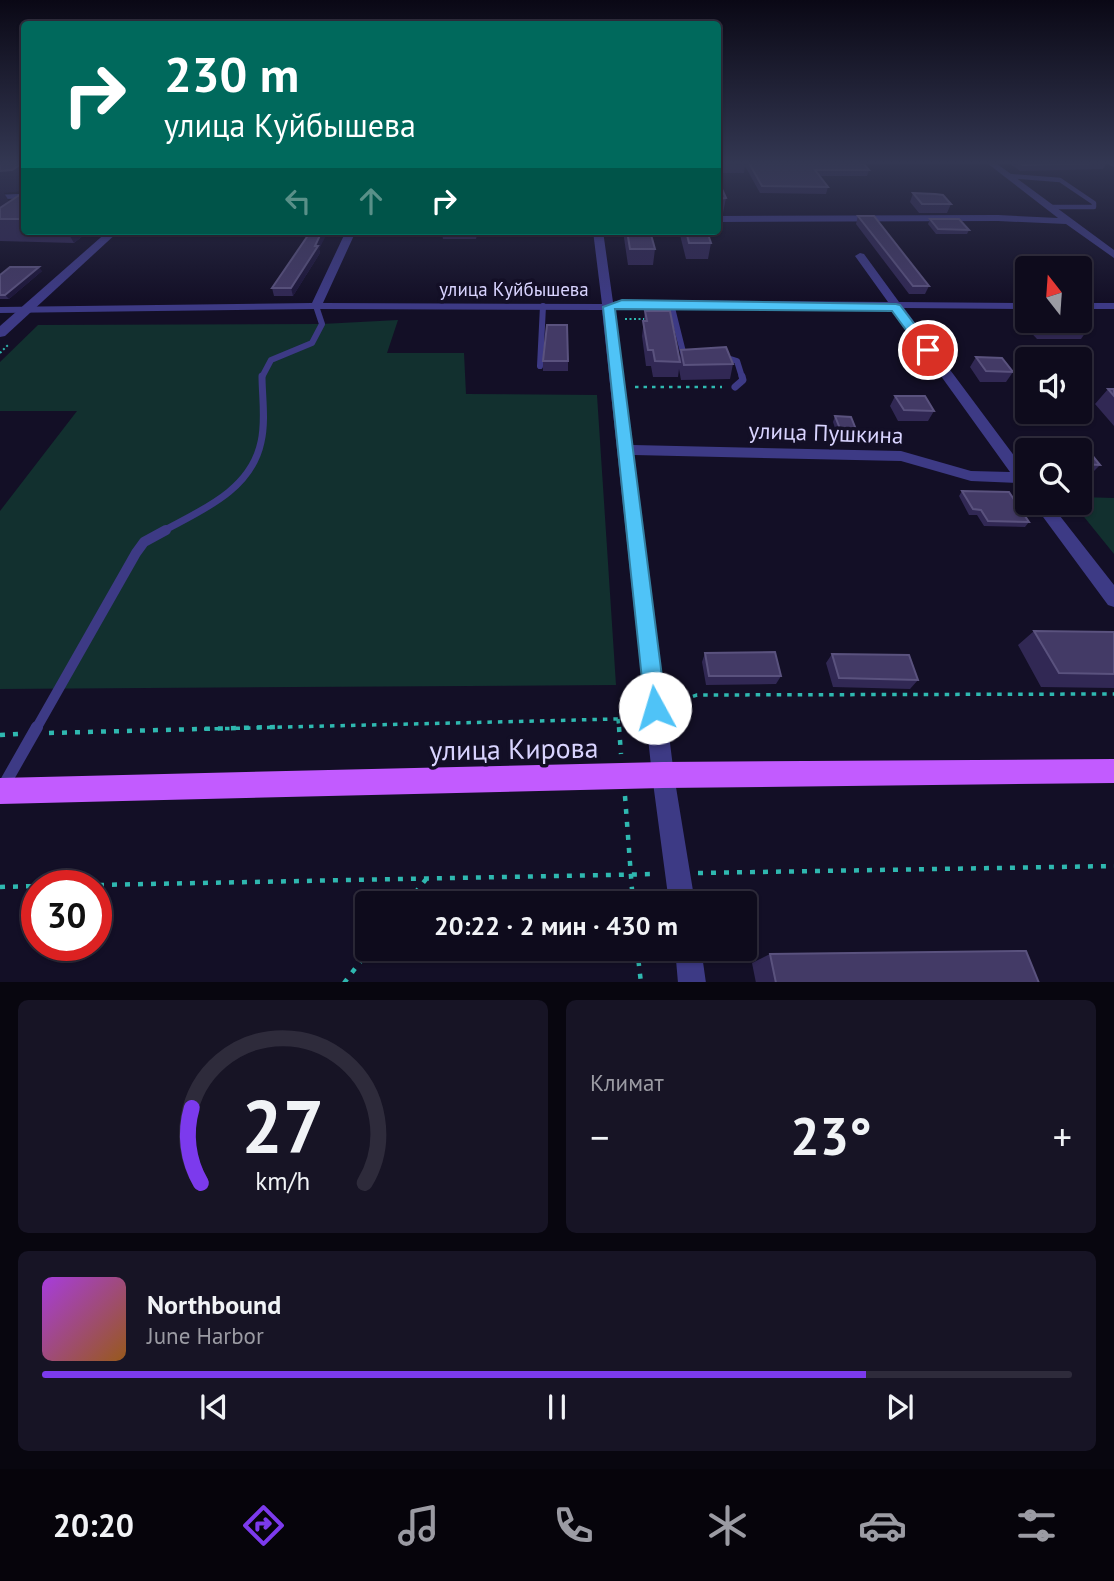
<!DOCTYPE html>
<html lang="ru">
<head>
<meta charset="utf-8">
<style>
	body { margin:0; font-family:"PT Sans",sans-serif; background:#171425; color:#f1f3f6; height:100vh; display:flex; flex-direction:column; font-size:26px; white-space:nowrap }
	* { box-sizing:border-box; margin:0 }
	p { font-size:23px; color:#9b9ba3 }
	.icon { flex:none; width:38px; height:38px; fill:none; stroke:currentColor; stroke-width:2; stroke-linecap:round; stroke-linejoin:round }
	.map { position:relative; height:982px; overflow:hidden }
	.drawer { display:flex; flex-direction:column; gap:18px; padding:18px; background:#08060f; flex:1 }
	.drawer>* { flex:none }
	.banner { position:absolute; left:21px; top:21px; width:700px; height:214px; border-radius:7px; box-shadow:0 2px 5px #0004,0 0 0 2px #2e2b3b; background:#00695c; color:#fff; overflow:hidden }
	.needle { width:46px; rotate:343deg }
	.buttons { position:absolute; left:1015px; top:256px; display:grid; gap:14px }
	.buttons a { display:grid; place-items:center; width:77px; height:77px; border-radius:7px; background:#0e0b1c; box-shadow:0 2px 5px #0004,0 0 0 2px #2e2b3b; font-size:35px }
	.speed { position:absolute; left:21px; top:870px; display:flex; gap:14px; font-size:35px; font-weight:700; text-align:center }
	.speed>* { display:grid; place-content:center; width:91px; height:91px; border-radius:50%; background:#0e0b1c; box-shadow:0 2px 5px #0004,0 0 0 2px #2e2b3b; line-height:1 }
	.speed .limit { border:10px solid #d22; background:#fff; color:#111 }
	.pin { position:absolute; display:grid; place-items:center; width:60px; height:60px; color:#fff; margin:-30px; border:4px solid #fff; border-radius:50%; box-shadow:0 2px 7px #0007 }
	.me { position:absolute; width:77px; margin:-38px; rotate:354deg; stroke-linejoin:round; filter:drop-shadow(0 0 5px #0008) }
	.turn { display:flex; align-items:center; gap:24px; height:147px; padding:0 28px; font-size:32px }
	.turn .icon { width:91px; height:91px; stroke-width:2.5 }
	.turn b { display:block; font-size:49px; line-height:60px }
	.lanes { display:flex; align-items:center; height:66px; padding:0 28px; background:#0003; justify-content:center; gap:35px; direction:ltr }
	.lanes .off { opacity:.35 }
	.big { font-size:52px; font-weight:700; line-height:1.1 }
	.drawer .card { flex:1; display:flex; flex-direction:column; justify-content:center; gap:10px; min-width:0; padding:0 24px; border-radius:10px; background:#171425 }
	.drawer .dial { align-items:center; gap:0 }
	.dial svg { height:182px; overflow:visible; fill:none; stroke:#2e2b3b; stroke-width:7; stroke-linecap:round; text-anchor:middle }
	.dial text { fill:#f1f3f6; stroke:none }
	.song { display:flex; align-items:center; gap:21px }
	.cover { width:84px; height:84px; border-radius:10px; background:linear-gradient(135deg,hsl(280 70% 55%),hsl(30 70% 35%)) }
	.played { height:7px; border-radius:4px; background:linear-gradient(90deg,#7c3aed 80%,#2e2b3b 80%) }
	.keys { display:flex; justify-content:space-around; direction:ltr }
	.heat { display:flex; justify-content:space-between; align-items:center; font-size:38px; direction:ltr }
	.drawer .tiles { flex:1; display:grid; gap:18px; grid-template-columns:1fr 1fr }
	.card:last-child { grid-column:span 2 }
	.trip { position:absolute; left:355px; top:891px; width:402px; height:70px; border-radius:7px; background:#0e0b1c; box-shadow:0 2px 5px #0004,0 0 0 2px #2e2b3b; font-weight:700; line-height:70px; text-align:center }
	.menu { display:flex; height:112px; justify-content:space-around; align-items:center; background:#06040b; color:#9b9ba3 }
	.menu .icon { width:49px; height:49px }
	.menu .active { color:#7c3aed }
	.menu b { font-size:32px; color:#f1f3f6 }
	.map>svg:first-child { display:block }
	.green { fill:#12302f }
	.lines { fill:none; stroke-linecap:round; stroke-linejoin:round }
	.path-far3 { stroke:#2fb8b0; stroke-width:2; stroke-dasharray:2 2.5; stroke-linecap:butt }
	.path-far2 { stroke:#2fb8b0; stroke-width:2.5; stroke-dasharray:3.5 5; stroke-linecap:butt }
	.path-far1 { stroke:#2fb8b0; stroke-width:3.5; stroke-dasharray:4.5 6; stroke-linecap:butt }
	.path { stroke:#2fb8b0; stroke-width:4.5; stroke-dasharray:5 8; stroke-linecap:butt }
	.service-far4 { stroke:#3d3a85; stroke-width:4.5 }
	.service-far3 { stroke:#3d3a85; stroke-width:6 }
	.service-far2 { stroke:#3d3a85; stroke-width:7 }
	.service-far1 { stroke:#3d3a85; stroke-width:10 }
	.service { stroke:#3d3a85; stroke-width:12 }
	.minor { fill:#3d3a85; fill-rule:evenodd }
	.tertiary { fill:#3d3a85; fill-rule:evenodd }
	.primary { fill:#c25bff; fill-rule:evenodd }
	.wall { fill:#312854 }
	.shaded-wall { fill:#1d163a }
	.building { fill:#433a66; stroke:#5a527e; stroke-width:2 }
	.route { fill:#4fc3f7; stroke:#337fa1; stroke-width:2 }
	.labels { text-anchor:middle; stroke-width:7; stroke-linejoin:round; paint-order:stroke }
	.far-street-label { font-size:19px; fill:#d9d4ff; stroke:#130f26 }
	.street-label { font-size:23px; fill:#d9d4ff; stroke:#130f26 }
	.near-street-label { font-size:28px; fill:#d9d4ff; stroke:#130f26 }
</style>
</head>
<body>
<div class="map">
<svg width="1114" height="983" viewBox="0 0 1114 983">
	<rect width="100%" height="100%" fill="#130f26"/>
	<!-- green -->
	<path class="green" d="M398 320 387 353H464L466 394 597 395 616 685 0 689V511L77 411H0V362L38 325 322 324Z
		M1080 497 1114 498V554L1072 502H1080Z"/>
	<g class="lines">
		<!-- path-far3 -->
		<path class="path-far3" d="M625 319H646
			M0 353 8 345"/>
		<!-- path-far2 -->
		<path class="path-far2" d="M635 387H722"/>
		<!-- path-far1 -->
		<path class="path-far1" d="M673 703 697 695 1114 694
			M618 719 619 729
			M204 729 618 719 636 714"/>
		<!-- path -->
		<path class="path" d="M619 727 621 754
			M49 733 275 727
			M0 735 18 734
			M625 796 633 903
			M698 873 1114 866
			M47 886 656 874
			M0 887 37 886
			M407 903 427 878
			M637 948 641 983
			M344 983 371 948"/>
		<!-- service-far4 -->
		<path class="service-far4" d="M1009 176 1060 180 1094 203V207H1050
			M0 197 24 196"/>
		<!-- service-far3 -->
		<path class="service-far3" d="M671 304 684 356H687
			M724 357 737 361 742 377
			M540 366 543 306
			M262 377 271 360 312 343 322 324 316 306"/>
		<!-- service-far2 -->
		<path class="service-far2" d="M735 387 743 380 742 376
			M163 531C202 510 251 490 261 442 266 421 262 396 262 376"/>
		<!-- service-far1 -->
		<path class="service-far1" d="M36 729 136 553 144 542 166 530"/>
		<!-- service -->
		<path class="service" d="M4 785 37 727"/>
		<!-- minor -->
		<path class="minor" d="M987 163H996L1114 250V258L1066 224 998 221 718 222V216L998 215 1058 218Z
			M1106 163H1114V167Z
			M346 231H356L323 303 602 304 593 231H603L613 302 622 300 888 302 855 256 860 253 864 254 899 302 1027 303V309L904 308 1027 473V488L1021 487 1018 483 971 481 901 461 634 455 674 775 695 903H669L652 775 602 310 316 309 0 313V307L312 303ZM623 306 892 308 1010 472 971 471 901 451 633 445 614 309Z
			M1080 303H1114V309H1080Z
			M1032 502H1049L1114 585V607L1108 605Z
			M675 948H701L706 983H678Z"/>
		<!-- tertiary -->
		<path class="tertiary" d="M108 231H119L5 336 0 337V326Z"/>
		<!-- primary -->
		<path class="primary" d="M1114 759V783L663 788 0 804V778L663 762Z"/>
	</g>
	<!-- wall -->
	<path class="wall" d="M718 163H863L869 170 867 176H820L828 187 826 194 760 193 745 166 744 173H718Z
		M1009 163H1106L1103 169 1020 171Z
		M718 180 726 198 723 213 718 214Z
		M24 192V231H89L74 243 0 241V208Z
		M913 193 951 204 947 213H919L910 202Z
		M858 216 929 286 925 294H909L856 224Z
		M930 219 969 230 967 234H936L928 224Z
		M311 231H327L319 249 320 253 293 296H274L272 288Z
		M431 231H478L476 239H443L442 234H432Z
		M623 231H650L655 249 653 265H628Z
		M679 231H707L711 243 708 259H686Z
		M42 271 9 299H0V275Z
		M645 311 680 358 681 350 733 364 730 379 681 380 679 369 678 377H653L651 366H646L642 336Z
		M1027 317V320H1079L1088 329 1081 339H1037L1023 324Z
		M976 357 1013 372 1006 382H980L970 367Z
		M543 361H568V371H543Z
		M1108 389H1114V426L1095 404Z
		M895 396 934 411 928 421H898L890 406Z
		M1033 411H1080L1082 413 1073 423H1043Z
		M835 416 857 432 855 437H838L833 422Z
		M1056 443 1083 444 1100 465 1090 475H1080V450H1050Z
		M962 491 1029 522 1025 527 984 526 977 515H969L959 496Z
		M1034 631 1114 632V688L1041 687 1018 645Z
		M705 653 781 676 776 684 706 685 702 662Z
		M832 654 918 680 910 689 833 687 826 663Z
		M770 954 1039 983H756L752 963Z"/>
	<!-- shaded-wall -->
	<path class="shaded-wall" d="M23 163H24V191L4 193 9 201 0 208V171Z
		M67 231H89L74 243Z
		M322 231 328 232 319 249 320 253 293 296 291 288Z
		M39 267 42 271 9 299 5 295Z"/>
	<!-- building -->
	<path class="building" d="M0 163H23L12 170 0 171Z
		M749 163H863L869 170H815L828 187 762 186Z
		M1020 163H1106L1023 165Z
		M718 180 726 198 718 199Z
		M24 192V219H0V208Z
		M913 193 935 194 943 195 951 204H922Z
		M858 216H874L929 286H913Z
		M930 219H959L969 230 938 229Z
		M311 231H322L315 246H318L291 288H272Z
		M627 231H650L655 249H630Z
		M686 231H707L711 243H689Z
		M10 267H39L5 295H0V275Z
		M645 311H670L680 362 655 361 653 350H648L643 321H647Z
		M1035 320H1079L1088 329H1044Z
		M547 325H567L568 361H543Z
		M726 347 733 364 684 365 681 350Z
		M976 357 1002 358 1013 372 986 371Z
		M1108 389H1114V396Z
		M895 396H925L934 411 904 410Z
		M1080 410 1082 413H1051L1050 411Z
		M835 416 851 417 857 432 841 431Z
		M1056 443 1083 444 1100 465 1080 464V450H1061Z
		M962 491 1009 492 1029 522 988 521 981 510 973 509Z
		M1034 631 1114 632V674L1059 673Z
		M775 652 781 676H709L705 653Z
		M832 654 909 655 918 680 839 678Z
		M1026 951 1039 983H776L770 954Z"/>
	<!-- sky -->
	<linearGradient id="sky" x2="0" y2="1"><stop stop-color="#0a0815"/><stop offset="0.54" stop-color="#333752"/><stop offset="1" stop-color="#333752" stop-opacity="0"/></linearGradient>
	<rect width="1114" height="301" fill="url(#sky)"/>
	<!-- route -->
	<path class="route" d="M622 300 896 304 900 305 934 350 928 354 923 353 892 311 615 309 666 708 663 715 655 718 648 715 645 708 603 307Z"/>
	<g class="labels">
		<!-- far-street labels -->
		<g class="far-street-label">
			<text x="514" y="296">улица Куйбышева</text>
		</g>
		<!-- street labels -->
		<g class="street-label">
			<text transform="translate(826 433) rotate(2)" y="8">улица Пушкина</text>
		</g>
		<!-- near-street labels -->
		<g class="near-street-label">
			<text transform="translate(514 749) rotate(-1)" y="10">улица Кирова</text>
		</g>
	</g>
</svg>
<div class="buttons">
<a><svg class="needle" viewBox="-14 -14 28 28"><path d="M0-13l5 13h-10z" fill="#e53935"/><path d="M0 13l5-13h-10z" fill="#9b9ba3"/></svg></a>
<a><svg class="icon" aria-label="sound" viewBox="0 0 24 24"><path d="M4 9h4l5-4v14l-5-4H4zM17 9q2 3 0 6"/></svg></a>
<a><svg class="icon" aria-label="search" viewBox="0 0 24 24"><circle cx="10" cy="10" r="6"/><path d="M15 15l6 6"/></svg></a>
</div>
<div class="speed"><div class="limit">30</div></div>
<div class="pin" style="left:928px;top:350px;background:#d93025"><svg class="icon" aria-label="arrive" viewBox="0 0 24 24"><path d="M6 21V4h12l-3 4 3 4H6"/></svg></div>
<svg class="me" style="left:655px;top:708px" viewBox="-20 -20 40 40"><circle r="19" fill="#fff"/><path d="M0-13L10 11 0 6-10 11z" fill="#4fc3f7"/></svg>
<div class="trip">20:22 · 2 мин · 430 m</div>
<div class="banner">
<div class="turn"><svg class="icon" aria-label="right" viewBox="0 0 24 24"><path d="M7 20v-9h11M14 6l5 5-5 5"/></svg><div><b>230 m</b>улица Куйбышева</div></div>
<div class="lanes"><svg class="icon off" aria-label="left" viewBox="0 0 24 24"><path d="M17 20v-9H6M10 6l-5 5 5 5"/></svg><svg class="icon off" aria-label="ahead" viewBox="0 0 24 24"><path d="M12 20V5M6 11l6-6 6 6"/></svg><svg class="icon" aria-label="right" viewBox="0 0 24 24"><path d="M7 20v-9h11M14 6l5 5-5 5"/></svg></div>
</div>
</div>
<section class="drawer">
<div class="tiles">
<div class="card dial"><svg viewBox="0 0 100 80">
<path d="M14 69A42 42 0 1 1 86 69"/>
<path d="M14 69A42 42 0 0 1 10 36" stroke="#7c3aed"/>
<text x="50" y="56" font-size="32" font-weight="700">27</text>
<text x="50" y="72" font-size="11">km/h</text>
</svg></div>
<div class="card"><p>Климат</p>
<div class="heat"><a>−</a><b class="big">23°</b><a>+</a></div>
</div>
<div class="card">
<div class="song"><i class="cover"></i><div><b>Northbound</b><p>June Harbor</p></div></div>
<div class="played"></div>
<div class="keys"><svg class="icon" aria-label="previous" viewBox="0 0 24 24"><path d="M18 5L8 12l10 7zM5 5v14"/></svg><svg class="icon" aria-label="pause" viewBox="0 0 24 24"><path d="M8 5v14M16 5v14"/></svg><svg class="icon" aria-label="next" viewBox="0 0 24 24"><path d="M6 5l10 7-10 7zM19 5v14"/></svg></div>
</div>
</div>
</section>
<nav class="menu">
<b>20:20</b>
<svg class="icon active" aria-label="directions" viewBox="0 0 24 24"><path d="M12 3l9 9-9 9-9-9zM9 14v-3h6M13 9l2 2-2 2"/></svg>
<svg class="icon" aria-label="music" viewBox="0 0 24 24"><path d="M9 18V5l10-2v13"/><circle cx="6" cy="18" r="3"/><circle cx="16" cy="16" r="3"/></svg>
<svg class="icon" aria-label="phone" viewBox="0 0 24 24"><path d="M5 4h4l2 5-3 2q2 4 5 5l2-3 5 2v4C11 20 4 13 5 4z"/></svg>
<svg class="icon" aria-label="climate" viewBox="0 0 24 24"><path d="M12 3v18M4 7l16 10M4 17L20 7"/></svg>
<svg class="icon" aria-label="car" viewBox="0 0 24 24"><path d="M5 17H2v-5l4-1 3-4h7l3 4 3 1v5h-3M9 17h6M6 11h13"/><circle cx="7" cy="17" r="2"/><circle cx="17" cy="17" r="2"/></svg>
<svg class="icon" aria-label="filters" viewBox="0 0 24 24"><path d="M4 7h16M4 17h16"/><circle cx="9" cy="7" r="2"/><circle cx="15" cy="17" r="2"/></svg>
</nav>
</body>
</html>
